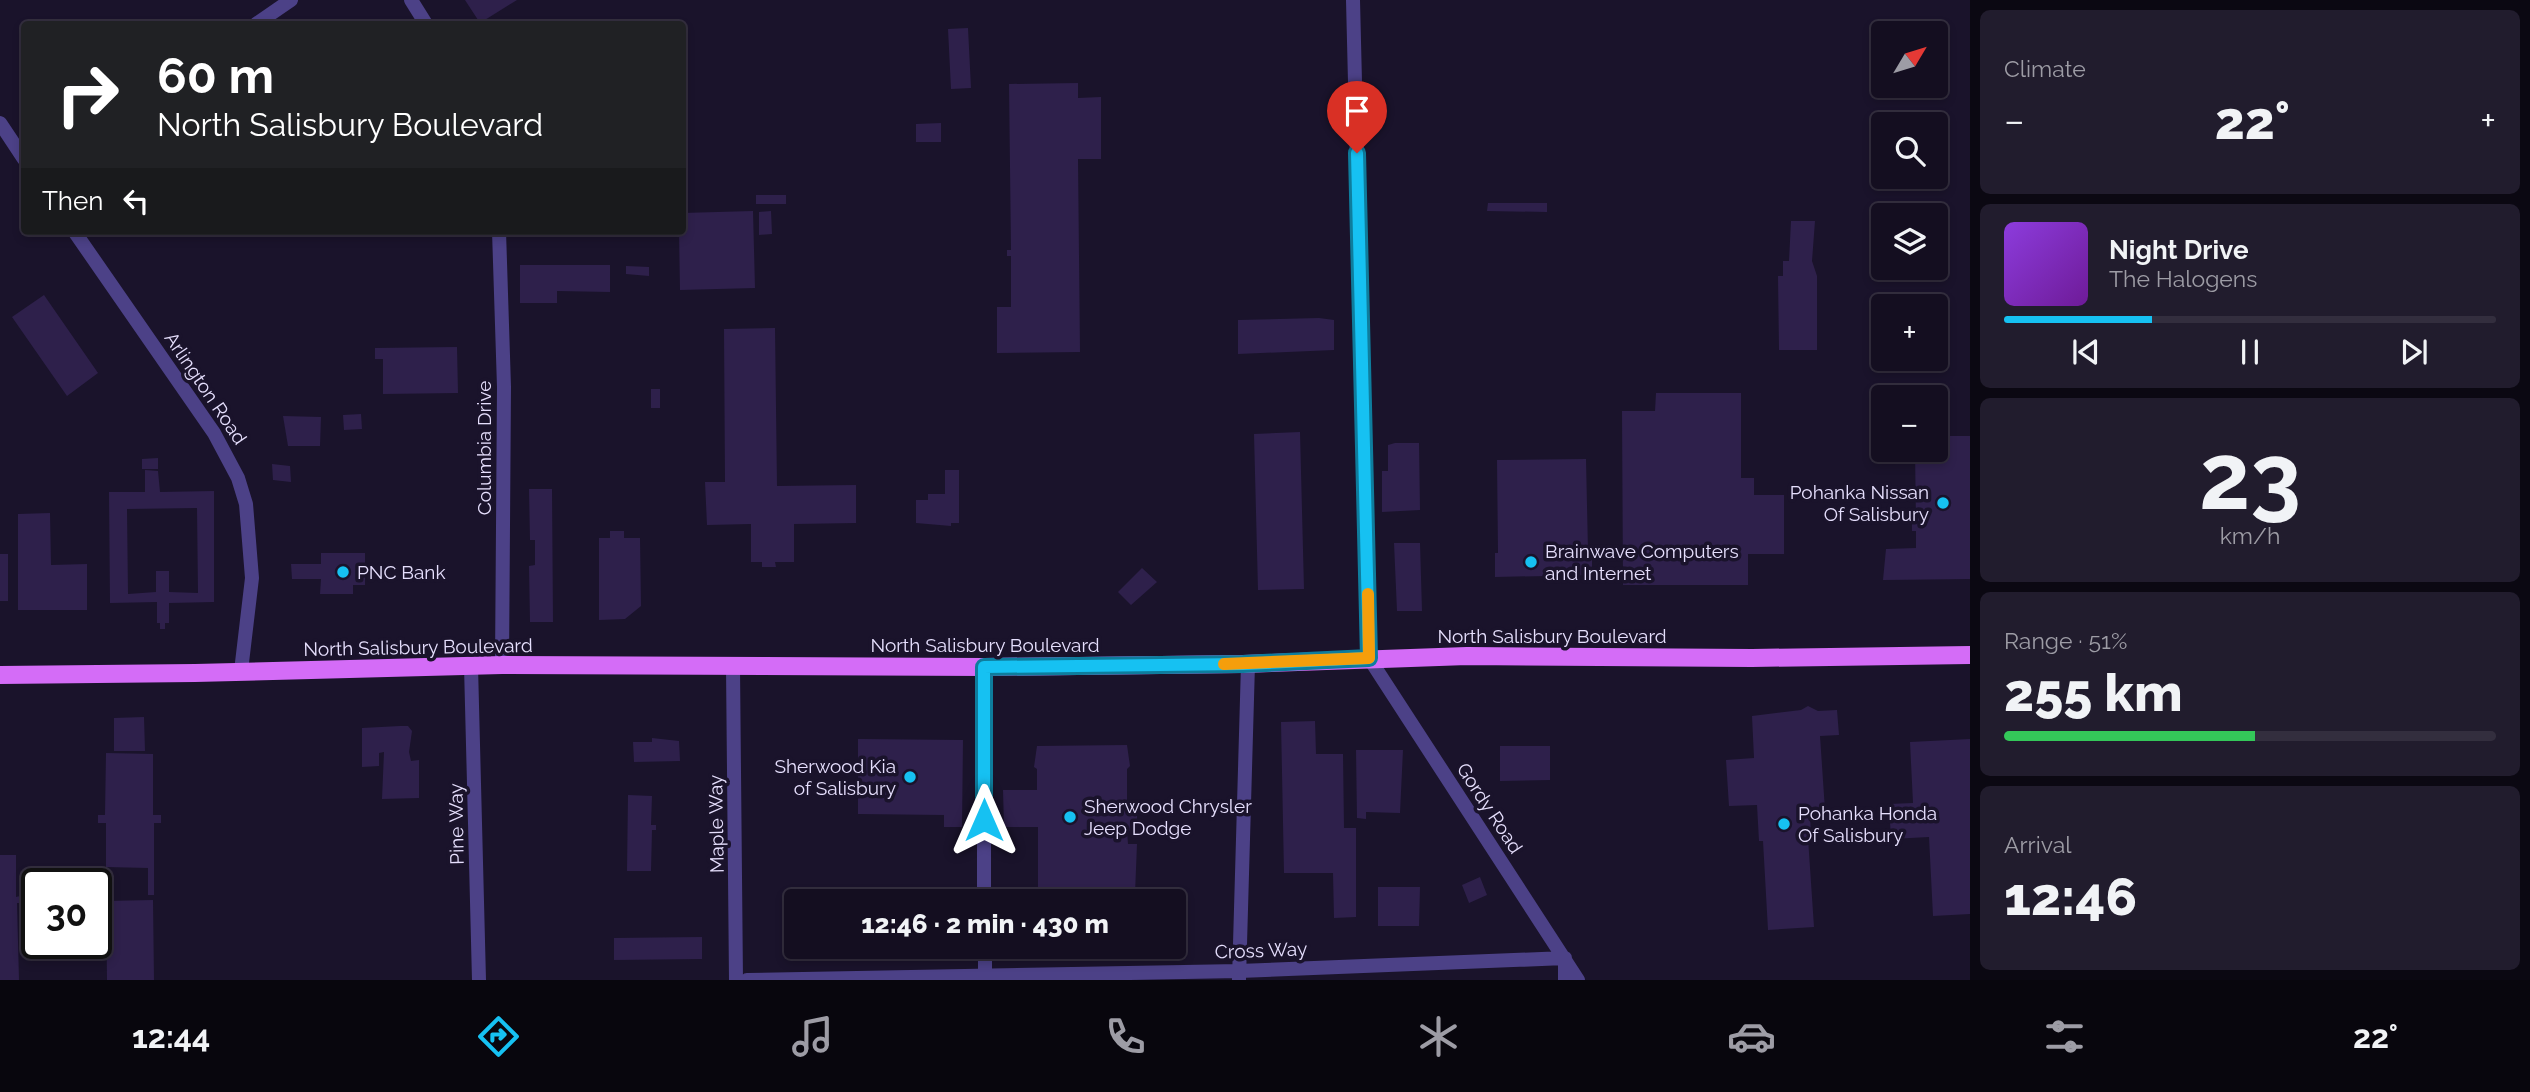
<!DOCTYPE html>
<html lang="en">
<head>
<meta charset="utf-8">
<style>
	body { margin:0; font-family:Raleway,sans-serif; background:#211c2d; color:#f1f3f6; height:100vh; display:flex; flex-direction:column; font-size:26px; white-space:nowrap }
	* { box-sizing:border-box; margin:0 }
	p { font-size:23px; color:#9d9ca5 }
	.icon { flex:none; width:38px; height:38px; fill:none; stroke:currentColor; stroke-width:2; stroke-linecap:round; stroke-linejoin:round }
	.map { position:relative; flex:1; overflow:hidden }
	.sheet { display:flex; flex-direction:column; gap:10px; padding:10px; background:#0b0812; width:560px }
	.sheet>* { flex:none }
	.hud { position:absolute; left:21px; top:21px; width:665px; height:214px; border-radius:7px; box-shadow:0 4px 10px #0003,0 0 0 2px #332e3e; background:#202124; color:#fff; overflow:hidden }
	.needle { width:46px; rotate:52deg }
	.buttons { position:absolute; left:1871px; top:21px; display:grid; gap:14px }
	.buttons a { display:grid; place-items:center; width:77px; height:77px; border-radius:7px; background:#140e20; box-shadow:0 4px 10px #0003,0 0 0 2px #332e3e; font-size:35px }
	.speed { position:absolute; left:21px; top:868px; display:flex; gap:14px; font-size:35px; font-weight:700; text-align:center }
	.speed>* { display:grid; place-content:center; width:91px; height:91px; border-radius:50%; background:#140e20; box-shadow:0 4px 10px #0003,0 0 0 2px #332e3e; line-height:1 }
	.speed .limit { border:4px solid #111; border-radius:10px; background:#fff; color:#111 }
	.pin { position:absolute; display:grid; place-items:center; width:60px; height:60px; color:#fff; margin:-72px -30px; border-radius:50% 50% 50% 0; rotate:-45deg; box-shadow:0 0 7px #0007 }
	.pin .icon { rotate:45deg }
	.me { position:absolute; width:77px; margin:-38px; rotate:0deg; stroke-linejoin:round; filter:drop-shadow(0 0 5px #0008) }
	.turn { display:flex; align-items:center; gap:24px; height:147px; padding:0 21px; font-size:32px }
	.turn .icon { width:91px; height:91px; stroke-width:2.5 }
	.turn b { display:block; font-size:49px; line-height:60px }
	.then { display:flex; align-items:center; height:66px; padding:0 21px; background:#0003; gap:14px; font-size:26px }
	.big { font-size:52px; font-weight:800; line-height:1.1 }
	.sheet .card { flex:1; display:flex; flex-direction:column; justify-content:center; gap:10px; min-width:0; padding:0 24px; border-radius:10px; background:#211c2d }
	.sheet .dial { align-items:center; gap:0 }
	.dial b { font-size:91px; line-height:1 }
	.song { display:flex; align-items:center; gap:21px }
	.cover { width:84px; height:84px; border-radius:10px; background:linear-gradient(135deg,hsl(270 70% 55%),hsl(280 70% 35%)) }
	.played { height:7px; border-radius:4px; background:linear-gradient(90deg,#16c1f2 30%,#332e3e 30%) }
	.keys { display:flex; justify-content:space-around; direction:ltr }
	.heat { display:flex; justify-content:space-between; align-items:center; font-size:38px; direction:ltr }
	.charge { height:10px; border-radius:5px; background:linear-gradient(90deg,#34c759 51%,#332e3e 0) }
	.trip { position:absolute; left:784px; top:889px; width:402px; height:70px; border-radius:7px; background:#140e20; box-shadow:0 4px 10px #0003,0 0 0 2px #332e3e; font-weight:800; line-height:70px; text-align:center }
	.menu { display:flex; height:112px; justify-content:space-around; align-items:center; background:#08060d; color:#9d9ca5 }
	.menu .icon { width:49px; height:49px }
	.menu .current { color:#16c1f2 }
	.menu b { font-size:32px; color:#f1f3f6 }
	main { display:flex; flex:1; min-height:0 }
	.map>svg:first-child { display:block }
	.building { fill:#2e204b; fill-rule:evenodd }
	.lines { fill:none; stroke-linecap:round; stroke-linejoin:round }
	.street { stroke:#4c4187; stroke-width:14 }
	.primary { stroke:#d46cf7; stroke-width:18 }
	.route-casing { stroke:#0e7d9d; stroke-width:18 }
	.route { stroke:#16c1f2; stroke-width:12 }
	.slow { stroke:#f59e0b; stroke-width:12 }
	.poi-dot { fill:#16c1f2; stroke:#1a132b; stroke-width:2.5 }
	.labels { text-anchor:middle; stroke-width:7; stroke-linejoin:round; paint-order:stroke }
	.street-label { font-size:19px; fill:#e6dffd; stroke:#1a132b }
	.poi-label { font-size:19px; fill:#e6dffd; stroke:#1a132b; text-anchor:start }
</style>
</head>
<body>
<main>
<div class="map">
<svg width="1970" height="980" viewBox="0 0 1970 980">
	<rect width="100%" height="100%" fill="#1a132b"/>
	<!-- building -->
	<path class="building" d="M465 0H517L480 23Z
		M968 28 971 88 951 89 948 29Z
		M1078 83V98L1101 97V159H1078L1080 352 997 353V307H1011V256H1007V250H1011L1009 84Z
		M941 123V142H916V124Z
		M756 195H786V204H756Z
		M1488 203H1547V212L1487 211Z
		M753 211 755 288 680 290 679 231H682V213Z
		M771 211 772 234 759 235V212Z
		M1791 221H1815L1812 261 1817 276V350H1779L1778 276H1783V261H1789Z
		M520 265H610V292L557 291V303H520Z
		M626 266 649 267V276L626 274Z
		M44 295 98 373 67 396 12 317Z
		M1886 295 1909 297V306H1885Z
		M1319 318 1334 320V350L1238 354V320Z
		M775 328 777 486 856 485V523L794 524V562H775L776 567H762V562H751V524L707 525 705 482H725L724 329Z
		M457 347 458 393 383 394V359H375V348Z
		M651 389H660V408H651Z
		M1656 393H1741V478H1754V495H1784V554H1748V585H1623L1622 411H1655Z
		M361 414 362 429 344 430 343 415Z
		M283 416 321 417 320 446H288Z
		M1300 432 1304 589 1258 590 1254 434Z
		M1936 436H1970V579L1883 580 1886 549 1916 548V531H1912V523H1916L1915 450H1936Z
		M1395 443H1419L1420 510 1382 512V471H1388V445Z
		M158 458V469H142V459Z
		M1586 459 1588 551H1592V575L1495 577V553H1498L1497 460Z
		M272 464 290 466 291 482 273 480Z
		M145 470 158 471 160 492 214 491V602L169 603V623H165V629H160V623H157V602L110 603 109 492H145ZM197 508 198 593 169 592V571H156V592L128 594 127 509Z
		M945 470H959V523H951V526L916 523V500H928V494H945Z
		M529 489H552L553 622H530L529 566 535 565V540H530Z
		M50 513 51 565 87 564V610H18V514Z
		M610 531H624V538H640L641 606 625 619 599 620V538H610Z
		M1394 543H1420L1422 611H1397Z
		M321 553H365V585H353V594H320L321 579H292L291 564H321Z
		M0 554H8V601H0Z
		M1142 568 1157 582 1131 605 1118 592Z
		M1808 706 1818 711 1837 710 1839 735 1820 736 1825 810 1810 811 1811 838H1808L1814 927 1768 930 1763 841H1759L1757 805 1729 806 1726 760 1754 758 1752 716 1801 710Z
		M144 717 145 751H114V718Z
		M1315 721 1316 754H1343L1344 828H1356V917L1334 918 1333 873H1284L1281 722Z
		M400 726H408L412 731 409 752 411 761 419 760V798L382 799 384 752 379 753V766L362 767V728Z
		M652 738 679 741 680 761 634 762 633 742H652Z
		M858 739 963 740 962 827H944V815L858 814Z
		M1970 739V914L1933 916 1929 837 1891 839 1889 804 1913 803 1910 742Z
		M1127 745 1130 766 1127 769V808H1137V831H1127L1128 844H1137L1135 894H1105V901H1043V895H1038V827H1004L1003 790H1037V769L1034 767 1037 746Z
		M1500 746H1550V780L1500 781Z
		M1356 750H1403L1400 813 1366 812V819L1357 818Z
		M106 753 153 754V815H161V823H154V895H148V868L106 867V823H98V815H105Z
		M628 795 652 796 651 825H656V830H652L651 871H627Z
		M0 855H16V897L20 896V903H17L19 980H0Z
		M1480 877 1487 895 1469 903 1462 885Z
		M1378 887H1420L1419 926H1378Z
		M153 900 154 980H107L106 901Z
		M702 937V959L614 960V938Z"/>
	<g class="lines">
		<!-- street -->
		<path class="street" d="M411 0 426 24
			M1353 0 1369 658 1578 980
			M256 24 291 0
			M0 123 24 159
			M74 231 214 433 238 478 246 504 252 578 241 671
			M499 231 504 387 502 665
			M471 666 479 980
			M733 667 736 980
			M984 667V901
			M985 947V980
			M1239 979 1248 664
			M747 980 1239 971 1565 958V980"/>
		<!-- primary -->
		<path class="primary" d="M0 675 195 673 502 665 984 667 1243 664 1467 656 1752 658 1970 655"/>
	</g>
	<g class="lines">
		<defs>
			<path id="route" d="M984 820V667L1243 664 1369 658 1357 153"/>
		</defs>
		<!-- route casing -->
		<use href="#route" class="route-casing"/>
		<!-- route -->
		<use href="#route" class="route"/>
		<!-- slow -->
		<path class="slow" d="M1224 664 1369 658 1368 594"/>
	</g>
	<!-- markers -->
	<g class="poi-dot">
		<circle cx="1943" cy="503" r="7"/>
		<circle cx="1531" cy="562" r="7"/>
		<circle cx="343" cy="572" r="7"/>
		<circle cx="910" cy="777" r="7"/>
		<circle cx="1070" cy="817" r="7"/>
		<circle cx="1784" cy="824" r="7"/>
	</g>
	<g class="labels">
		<!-- street labels -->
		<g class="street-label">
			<text transform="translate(206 388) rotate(56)" y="7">Arlington Road</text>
			<text transform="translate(484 448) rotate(-90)" y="7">Columbia Drive</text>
			<text x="1552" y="643">North Salisbury Boulevard</text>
			<text x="985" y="652">North Salisbury Boulevard</text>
			<text transform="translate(418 647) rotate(-1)" y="7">North Salisbury Boulevard</text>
			<text transform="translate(1490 808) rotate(57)" y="7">Gordy Road</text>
			<text transform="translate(456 824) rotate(-91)" y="7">Pine Way</text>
			<text transform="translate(716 824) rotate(-91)" y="7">Maple Way</text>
			<text transform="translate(1261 950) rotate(-2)" y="7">Cross Way</text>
		</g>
		<!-- poi labels -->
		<g class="poi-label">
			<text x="1929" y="499" text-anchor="end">Pohanka Nissan<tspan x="1929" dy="22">Of Salisbury</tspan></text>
			<text x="1545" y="558">Brainwave Computers<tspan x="1545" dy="22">and Internet</tspan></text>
			<text x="357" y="579">PNC Bank</text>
			<text x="896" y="773" text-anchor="end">Sherwood Kia<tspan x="896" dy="22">of Salisbury</tspan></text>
			<text x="1084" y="813">Sherwood Chrysler<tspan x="1084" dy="22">Jeep Dodge</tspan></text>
			<text x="1798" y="820">Pohanka Honda<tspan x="1798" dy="22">Of Salisbury</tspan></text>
		</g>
	</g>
</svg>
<div class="buttons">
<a><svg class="needle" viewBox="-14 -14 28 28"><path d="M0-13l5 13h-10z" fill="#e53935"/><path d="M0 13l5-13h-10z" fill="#9d9ca5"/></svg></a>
<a><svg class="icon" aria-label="search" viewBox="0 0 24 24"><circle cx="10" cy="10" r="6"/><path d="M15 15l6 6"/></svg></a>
<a><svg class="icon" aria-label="layers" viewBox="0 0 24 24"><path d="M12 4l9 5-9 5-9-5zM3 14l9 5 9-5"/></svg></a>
<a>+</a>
<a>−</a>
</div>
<div class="speed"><div class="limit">30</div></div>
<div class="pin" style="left:1357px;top:153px;background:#d93025"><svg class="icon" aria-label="arrive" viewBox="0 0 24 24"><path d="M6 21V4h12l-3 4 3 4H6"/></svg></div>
<svg class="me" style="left:984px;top:820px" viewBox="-20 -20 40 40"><path d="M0-17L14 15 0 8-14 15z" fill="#16c1f2" stroke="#fff" stroke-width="4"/></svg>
<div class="trip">12:46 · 2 min · 430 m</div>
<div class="hud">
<div class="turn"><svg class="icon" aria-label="right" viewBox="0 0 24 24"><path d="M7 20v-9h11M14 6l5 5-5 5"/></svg><div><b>60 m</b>North Salisbury Boulevard</div></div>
<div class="then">Then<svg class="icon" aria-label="left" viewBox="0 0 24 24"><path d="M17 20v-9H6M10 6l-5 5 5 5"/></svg></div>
</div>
</div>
<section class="sheet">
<div class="card"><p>Climate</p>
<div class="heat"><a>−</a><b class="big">22°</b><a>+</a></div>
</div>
<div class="card">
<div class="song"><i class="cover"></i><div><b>Night Drive</b><p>The Halogens</p></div></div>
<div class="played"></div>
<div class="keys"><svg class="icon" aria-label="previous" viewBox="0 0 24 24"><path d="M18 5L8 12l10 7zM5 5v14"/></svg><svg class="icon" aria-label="pause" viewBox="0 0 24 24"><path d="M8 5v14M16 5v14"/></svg><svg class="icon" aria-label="next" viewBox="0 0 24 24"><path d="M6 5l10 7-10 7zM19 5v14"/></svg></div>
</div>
<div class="card dial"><b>23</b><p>km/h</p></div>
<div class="card"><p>Range · 51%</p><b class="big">255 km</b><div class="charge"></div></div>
<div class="card"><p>Arrival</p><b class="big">12:46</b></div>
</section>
</main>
<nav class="menu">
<b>12:44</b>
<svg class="icon current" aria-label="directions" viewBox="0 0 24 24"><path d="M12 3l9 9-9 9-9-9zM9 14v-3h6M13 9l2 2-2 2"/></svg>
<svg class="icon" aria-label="music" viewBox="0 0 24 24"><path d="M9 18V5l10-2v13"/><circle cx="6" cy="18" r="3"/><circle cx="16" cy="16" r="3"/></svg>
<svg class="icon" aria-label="phone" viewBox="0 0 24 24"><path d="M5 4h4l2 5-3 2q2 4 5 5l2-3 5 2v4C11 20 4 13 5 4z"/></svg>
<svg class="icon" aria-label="climate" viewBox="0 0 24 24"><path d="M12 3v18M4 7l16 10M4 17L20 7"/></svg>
<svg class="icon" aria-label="car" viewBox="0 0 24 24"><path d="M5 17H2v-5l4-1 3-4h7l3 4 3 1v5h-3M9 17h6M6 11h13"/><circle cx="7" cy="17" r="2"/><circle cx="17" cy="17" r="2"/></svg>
<svg class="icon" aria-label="filters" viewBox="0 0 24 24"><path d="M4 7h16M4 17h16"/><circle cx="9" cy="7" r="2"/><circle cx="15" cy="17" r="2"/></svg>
<b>22°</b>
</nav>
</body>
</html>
